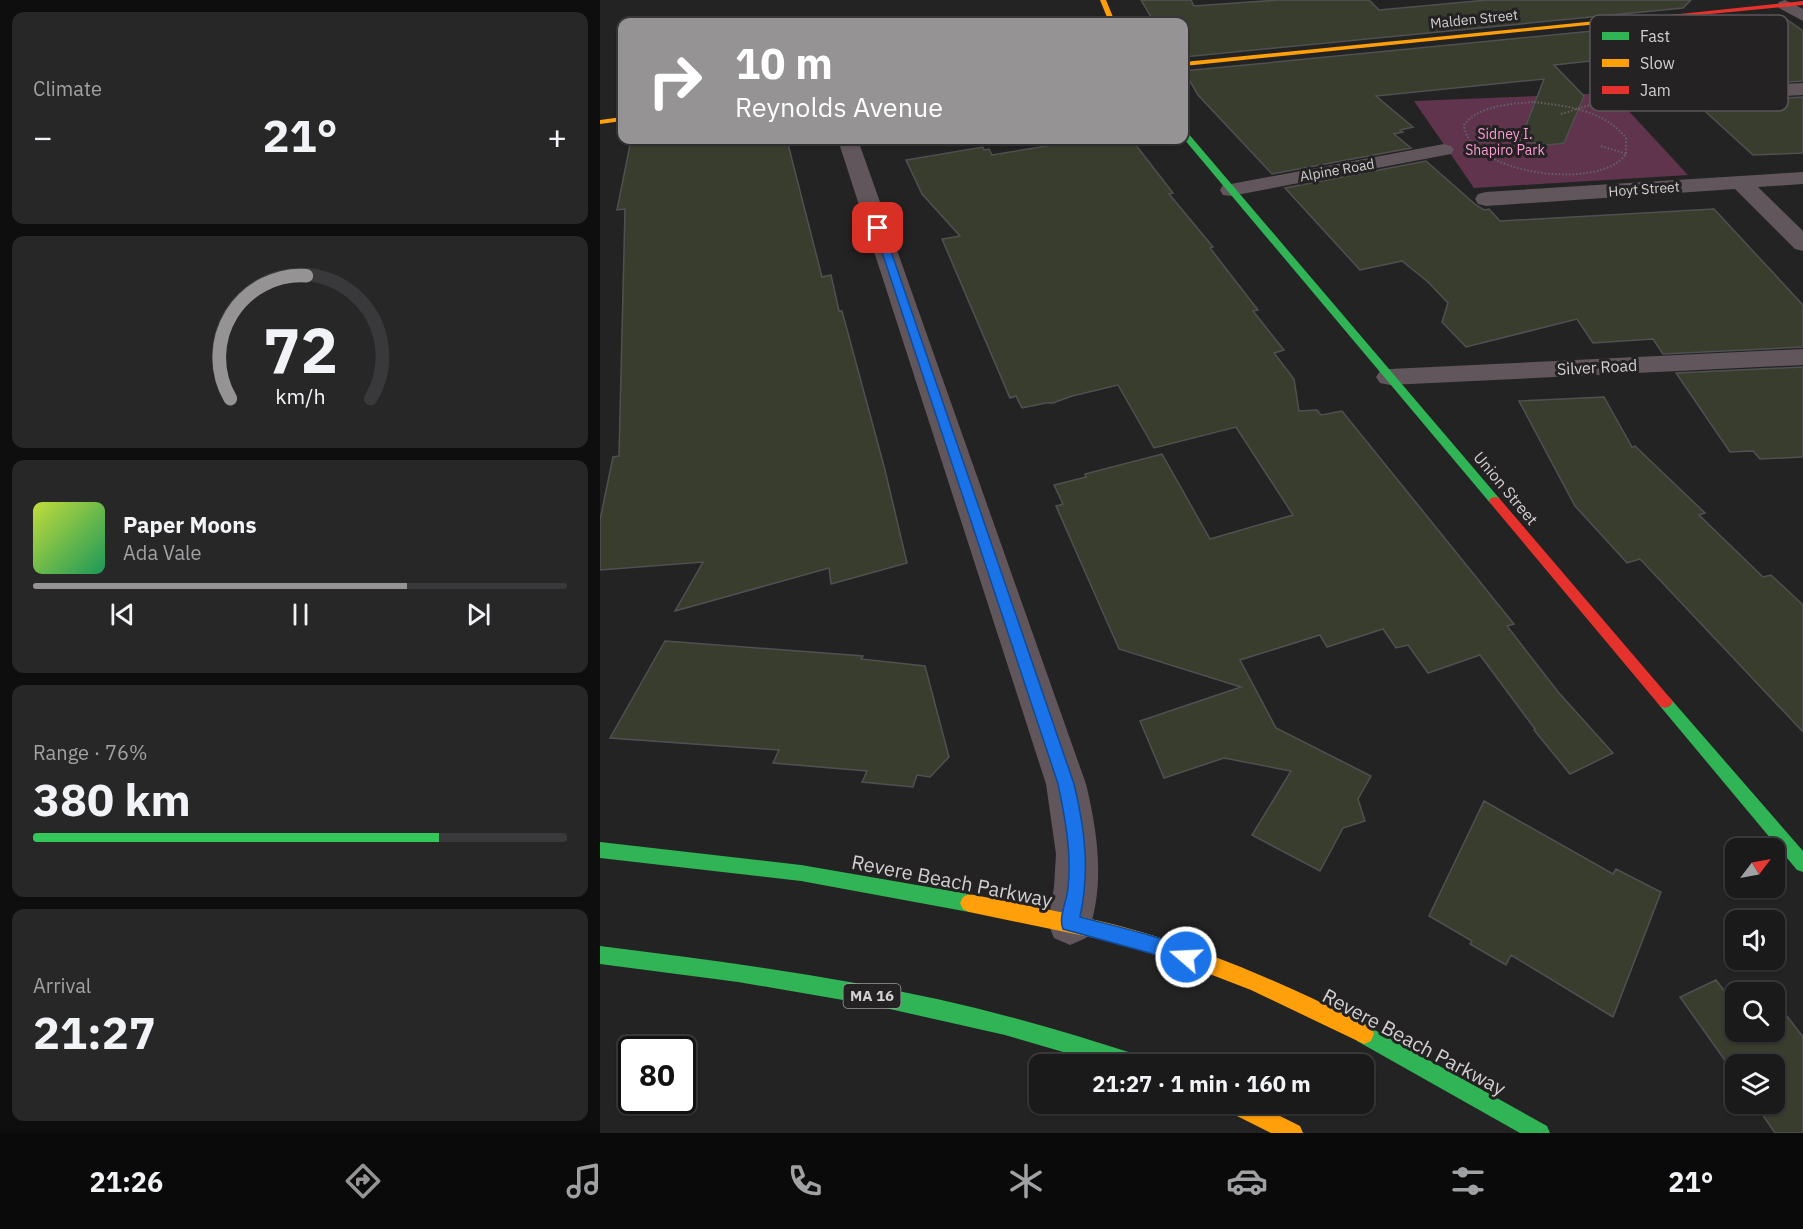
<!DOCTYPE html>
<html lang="en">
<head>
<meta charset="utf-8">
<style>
	body { margin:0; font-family:"IBM Plex Sans",sans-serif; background:#282728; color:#f1f3f6; height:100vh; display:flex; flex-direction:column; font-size:22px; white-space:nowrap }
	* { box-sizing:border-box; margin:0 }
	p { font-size:20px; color:#a0a1a3 }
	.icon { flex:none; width:33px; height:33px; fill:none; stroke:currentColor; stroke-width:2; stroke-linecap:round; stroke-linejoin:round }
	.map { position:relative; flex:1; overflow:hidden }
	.panel { display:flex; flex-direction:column; gap:12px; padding:12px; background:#0f0e0f; width:600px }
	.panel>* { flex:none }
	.guide { position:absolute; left:18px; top:18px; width:570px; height:126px; border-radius:12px; box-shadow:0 2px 4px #0004,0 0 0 2px #39383a; background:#959394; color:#fff; overflow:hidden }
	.needle { width:39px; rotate:58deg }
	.tools { position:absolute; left:1125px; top:838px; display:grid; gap:12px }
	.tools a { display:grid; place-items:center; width:60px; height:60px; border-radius:12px; background:#1b1a1b; box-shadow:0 2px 4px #0004,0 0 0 2px #39383a; font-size:30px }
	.speed { position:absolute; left:18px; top:1036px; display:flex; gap:12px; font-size:30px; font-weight:700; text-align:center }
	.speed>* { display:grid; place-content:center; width:78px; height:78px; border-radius:50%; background:#1b1a1b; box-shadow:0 2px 4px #0004,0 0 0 2px #39383a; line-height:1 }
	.speed .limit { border:3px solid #111; border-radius:9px; background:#fff; color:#111 }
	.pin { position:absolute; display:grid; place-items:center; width:51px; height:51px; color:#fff; margin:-26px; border-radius:12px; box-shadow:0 3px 9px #0006 }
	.me { position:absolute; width:66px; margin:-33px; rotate:289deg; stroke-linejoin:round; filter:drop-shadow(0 0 4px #0008) }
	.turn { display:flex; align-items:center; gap:21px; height:126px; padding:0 18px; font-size:27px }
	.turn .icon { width:78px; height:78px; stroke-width:2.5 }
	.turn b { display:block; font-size:42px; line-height:51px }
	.big { font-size:45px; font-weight:700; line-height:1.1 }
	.panel .widget { flex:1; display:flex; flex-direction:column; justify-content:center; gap:9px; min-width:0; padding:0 21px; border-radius:12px; background:#282728 }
	.panel .dial { align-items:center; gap:0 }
	.dial svg { height:156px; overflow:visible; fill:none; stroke:#39383a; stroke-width:7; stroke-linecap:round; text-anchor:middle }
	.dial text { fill:#f1f3f6; stroke:none }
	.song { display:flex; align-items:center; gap:18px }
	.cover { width:72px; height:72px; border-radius:9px; background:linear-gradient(135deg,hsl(70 70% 55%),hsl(150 70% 35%)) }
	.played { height:6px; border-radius:3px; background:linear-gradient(90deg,#959394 70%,#39383a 70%) }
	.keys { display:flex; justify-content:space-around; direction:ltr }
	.heat { display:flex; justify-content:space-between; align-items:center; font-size:33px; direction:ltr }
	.charge { height:9px; border-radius:4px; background:linear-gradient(90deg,#34c759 76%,#39383a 0) }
	.trip { position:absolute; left:429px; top:1054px; width:345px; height:60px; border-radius:12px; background:#1b1a1b; box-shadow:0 2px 4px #0004,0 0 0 2px #39383a; font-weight:700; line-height:60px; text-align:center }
	.tabs { display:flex; height:96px; justify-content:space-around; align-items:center; background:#0b0a0b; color:#a0a1a3 }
	.tabs .icon { width:42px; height:42px }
	.tabs .selected { color:#959394 }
	.tabs b { font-size:27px; color:#f1f3f6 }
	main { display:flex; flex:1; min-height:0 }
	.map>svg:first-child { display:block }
	.green { fill:#61344e }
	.building { fill:#393d2e; stroke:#515050; stroke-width:1.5 }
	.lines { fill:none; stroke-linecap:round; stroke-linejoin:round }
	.path { stroke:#666164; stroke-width:2; stroke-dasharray:1.5 2; stroke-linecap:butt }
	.street { fill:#60565b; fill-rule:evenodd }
	.fast { fill:#30b455; fill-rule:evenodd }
	.slow { fill:#ff9f0a; fill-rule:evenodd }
	.jam { fill:#e5322d; fill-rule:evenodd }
	.route { fill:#1a73e8; stroke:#114b97; stroke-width:1.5 }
	.labels { text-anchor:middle; stroke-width:6; stroke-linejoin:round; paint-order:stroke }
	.far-street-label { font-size:14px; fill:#d2d0d1; stroke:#252224 }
	.far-park-label { font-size:14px; fill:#ff9bd2; stroke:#252224 }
	.shield { fill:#252224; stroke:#9e9c9d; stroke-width:1.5 }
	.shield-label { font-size:15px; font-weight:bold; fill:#d2d0d1 }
	.street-label { font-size:16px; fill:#d2d0d1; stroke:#252224 }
	.near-street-label { font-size:20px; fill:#d2d0d1; stroke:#252224 }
	.key { fill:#252224; stroke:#595658; stroke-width:1.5 }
	.key-label { font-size:16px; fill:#d2d0d1 }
</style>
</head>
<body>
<main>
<section class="panel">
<div class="widget"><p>Climate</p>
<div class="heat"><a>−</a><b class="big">21°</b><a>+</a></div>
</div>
<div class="widget dial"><svg viewBox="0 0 100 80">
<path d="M14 69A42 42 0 1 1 86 69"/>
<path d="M14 69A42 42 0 0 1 53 6" stroke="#959394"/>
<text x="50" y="56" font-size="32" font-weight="700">72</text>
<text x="50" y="72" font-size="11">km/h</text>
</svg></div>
<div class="widget">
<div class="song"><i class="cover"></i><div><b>Paper Moons</b><p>Ada Vale</p></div></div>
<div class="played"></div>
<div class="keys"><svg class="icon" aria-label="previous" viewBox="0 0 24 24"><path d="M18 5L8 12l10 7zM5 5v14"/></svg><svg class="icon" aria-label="pause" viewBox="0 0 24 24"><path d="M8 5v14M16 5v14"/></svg><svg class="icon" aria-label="next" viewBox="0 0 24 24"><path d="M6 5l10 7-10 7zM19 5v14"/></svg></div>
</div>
<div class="widget"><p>Range · 76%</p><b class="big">380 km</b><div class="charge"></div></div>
<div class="widget"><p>Arrival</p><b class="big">21:27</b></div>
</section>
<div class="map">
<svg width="1203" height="1133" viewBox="0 0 1203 1133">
	<rect width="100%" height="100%" fill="#242324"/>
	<!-- green -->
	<path class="green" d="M1012 93 1088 175 874 188 814 101Z"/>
	<!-- building -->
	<path class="building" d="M541 0H591L594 6 678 0H769L779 10 887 0H1091L1083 8 584 57V22H554Z
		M1182 16 1203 31V81L1079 88 1044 55 954 65 984 96 964 143 949 145 920 141 944 79 776 96 813 127 800 130 803 132 794 134 811 148 672 174 598 95 584 71 1136 17Z
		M1203 97V153L1153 155 1096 103Z
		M31 140H187L222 277 231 275 239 311H242L285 470 307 563 231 584 229 568 75 611 103 562 0 570V520L13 457 19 456 25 209 17 210Z
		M483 140H532L573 193 569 194 613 247 610 248 658 310 653 311 684 350 674 353 694 379 699 411 717 410 721 415 742 411 914 624 907 626 959 693 1013 753 970 774 934 730 935 729 880 655 828 673 808 645 796 648 783 629 727 647 720 635 640 660 676 728 771 776 758 799 765 821 743 828 720 871 652 835 691 771 624 758 564 778 540 721 641 687 519 649 456 506 463 504 454 485 486 477 485 474 562 454 610 539 693 515 636 427 554 448 518 385 472 396 453 403H446L422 408 416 396 410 398 342 239 360 236 322 194 306 160 383 147 384 150 389 149 392 155Z
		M826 161 876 205 884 210 889 209 900 221 1114 209 1203 305V347L1063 354 1053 339 993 343 977 319 866 347 842 322 848 303 828 282 802 261 760 270 685 188Z
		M1203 367V457L1160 459 1153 451 1130 452 1076 373Z
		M1004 397 1032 447 1035 446 1105 513 1099 515 1163 577 1171 575 1203 605V732L1040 559 1027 563 975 506 919 401Z
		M65 641 263 656 261 659 325 666 349 757 330 777 317 775 313 787 262 782 267 771 173 763 179 750 10 738Z
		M884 801 1013 874 1016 869 1061 892 1013 1017 911 955 906 965 870 944 872 941 829 916Z
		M1116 980 1136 1006V1032H1174L1176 1002 1203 1037V1133H1175L1155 1104H1174V1065H1136V1076L1080 997Z"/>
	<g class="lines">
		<!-- path -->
		<path class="path" d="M934 102C967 106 1004 110 1026 138V154C1000 192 868 174 864 125 880 105 910 104 934 102Z
			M961 114 990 105
			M877 142 927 139
			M1001 146 1027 154"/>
		<!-- street -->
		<path class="street" d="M1185 0 1203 9V21L1179 8 1177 5 1179 2Z
			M1203 83V95L1020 105 1013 103 1011 99 1013 95 1020 93Z
			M238 140H258L486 784C498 834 506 889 486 938L470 945 454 938 448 923 454 887 456 854 446 784Z
			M844 144 851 146 854 150 851 154 631 196 623 195 620 190 623 185 631 184Z
			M1203 172V184L1158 187 1203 231V251L1195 249 1135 189 886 206 878 204 875 199 878 194 886 192Z
			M1203 349V365L790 385 780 383 776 377 780 371 790 369Z"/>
		<!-- fast -->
		<path class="fast" d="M584 132H587L899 498 901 501 899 504H891L584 139Z
			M1065 696 1070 698 1203 851V872L1197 870 1060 706 1057 702 1060 698Z
			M0 842 201 865 369 894 375 897 378 903 375 909 369 912 201 881 0 858Z
			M0 946C113 960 225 975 337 999 405 1014 472 1034 538 1055L545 1058 548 1065H508L405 1035 272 1005 138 982 0 964Z
			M764 1024 947 1126 950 1133H920L757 1041 754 1034 757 1027Z"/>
		<!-- slow -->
		<path class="slow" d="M500 0H506L515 22H509Z
			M1016 19 1018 22 584 66V62Z
			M22 117V121L0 124V120Z
			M369 894C429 906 489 916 548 934 625 957 699 991 771 1027L774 1034 771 1041 764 1044 651 990 576 961 504 940 369 912 363 909 360 903 363 897Z
			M624 1104H656L700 1126 703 1133H671L627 1111Z"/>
		<!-- jam -->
		<path class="jam" d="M1203 1V5L1016 23 1013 21Z
			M895 497 899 498 1070 698 1073 702 1070 706 1065 708 1060 706 891 504 889 501 891 498Z"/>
	</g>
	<!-- route -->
	<path class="route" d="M278 225 283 228 474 784C485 829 490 871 480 917 518 927 556 935 592 950L595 957 592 963 586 966 550 953 463 929C458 917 467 902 468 888 472 854 465 817 458 784L274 228Z"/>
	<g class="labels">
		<!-- far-street labels -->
		<g class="far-street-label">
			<text transform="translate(874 19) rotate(-6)" y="5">Malden Street</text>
			<text transform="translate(737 170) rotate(-10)" y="5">Alpine Road</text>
			<text transform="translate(1044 189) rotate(-4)" y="5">Hoyt Street</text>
		</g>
		<!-- far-park labels -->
		<g class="far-park-label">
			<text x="905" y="139">Sidney I.<tspan x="905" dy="16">Shapiro Park</tspan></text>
		</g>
		<!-- shield labels -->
		<rect class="shield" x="243.5" y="984" width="57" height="24" rx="4.5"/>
		<g class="shield-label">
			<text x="272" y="1001">MA 16</text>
		</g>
		<!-- street labels -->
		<g class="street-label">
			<text transform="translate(997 367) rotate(-3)" y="6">Silver Road</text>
			<text transform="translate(906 488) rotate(50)" y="6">Union Street</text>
		</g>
		<!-- near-street labels -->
		<g class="near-street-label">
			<text transform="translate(352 881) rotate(11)" y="7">Revere Beach Parkway</text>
			<text transform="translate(814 1042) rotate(28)" y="7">Revere Beach Parkway</text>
		</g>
	</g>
	<!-- legend -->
	<rect x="990" y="15" width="198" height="96" rx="9" class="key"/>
	<rect x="1002" y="32" width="27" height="8" fill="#30b455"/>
	<rect x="1002" y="59" width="27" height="8" fill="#ff9f0a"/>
	<rect x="1002" y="86" width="27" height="8" fill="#e5322d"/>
	<g class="key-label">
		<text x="1040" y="42">Fast</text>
		<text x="1040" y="69">Slow</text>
		<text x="1040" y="96">Jam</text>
	</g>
</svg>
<div class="tools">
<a><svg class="needle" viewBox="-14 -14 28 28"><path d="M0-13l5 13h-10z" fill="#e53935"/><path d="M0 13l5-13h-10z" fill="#a0a1a3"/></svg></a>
<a><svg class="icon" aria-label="sound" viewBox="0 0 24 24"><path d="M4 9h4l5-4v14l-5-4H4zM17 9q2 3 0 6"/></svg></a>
<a><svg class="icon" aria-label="search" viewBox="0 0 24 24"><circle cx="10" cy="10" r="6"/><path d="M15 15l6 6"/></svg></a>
<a><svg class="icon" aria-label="layers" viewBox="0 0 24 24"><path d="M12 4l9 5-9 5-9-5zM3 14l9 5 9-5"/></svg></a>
</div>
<div class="speed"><div class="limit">80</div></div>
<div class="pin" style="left:278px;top:228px;background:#d93025"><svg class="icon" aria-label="arrive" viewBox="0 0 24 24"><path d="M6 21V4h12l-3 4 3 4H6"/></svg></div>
<svg class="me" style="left:586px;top:957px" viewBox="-20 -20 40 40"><circle r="17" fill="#1a73e8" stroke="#fff" stroke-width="3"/><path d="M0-11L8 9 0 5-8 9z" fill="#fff"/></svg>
<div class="trip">21:27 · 1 min · 160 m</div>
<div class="guide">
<div class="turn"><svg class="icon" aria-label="right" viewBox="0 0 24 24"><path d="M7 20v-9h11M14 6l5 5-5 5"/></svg><div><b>10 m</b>Reynolds Avenue</div></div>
</div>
</div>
</main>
<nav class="tabs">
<b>21:26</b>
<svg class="icon selected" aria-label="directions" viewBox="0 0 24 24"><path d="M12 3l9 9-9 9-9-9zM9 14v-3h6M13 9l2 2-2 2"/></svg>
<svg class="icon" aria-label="music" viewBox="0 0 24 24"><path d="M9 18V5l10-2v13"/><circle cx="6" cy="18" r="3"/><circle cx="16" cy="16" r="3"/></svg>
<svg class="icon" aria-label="phone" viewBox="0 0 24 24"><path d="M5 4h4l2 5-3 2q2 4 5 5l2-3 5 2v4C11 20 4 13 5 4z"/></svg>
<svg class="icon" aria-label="climate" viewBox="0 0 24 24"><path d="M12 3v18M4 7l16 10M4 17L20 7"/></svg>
<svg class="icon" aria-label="car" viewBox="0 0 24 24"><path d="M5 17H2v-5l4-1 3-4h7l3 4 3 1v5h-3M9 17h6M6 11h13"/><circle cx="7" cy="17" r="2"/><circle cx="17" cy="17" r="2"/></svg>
<svg class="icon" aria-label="filters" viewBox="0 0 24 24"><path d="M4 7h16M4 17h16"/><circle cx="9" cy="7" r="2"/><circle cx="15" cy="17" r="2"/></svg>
<b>21°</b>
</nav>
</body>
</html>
